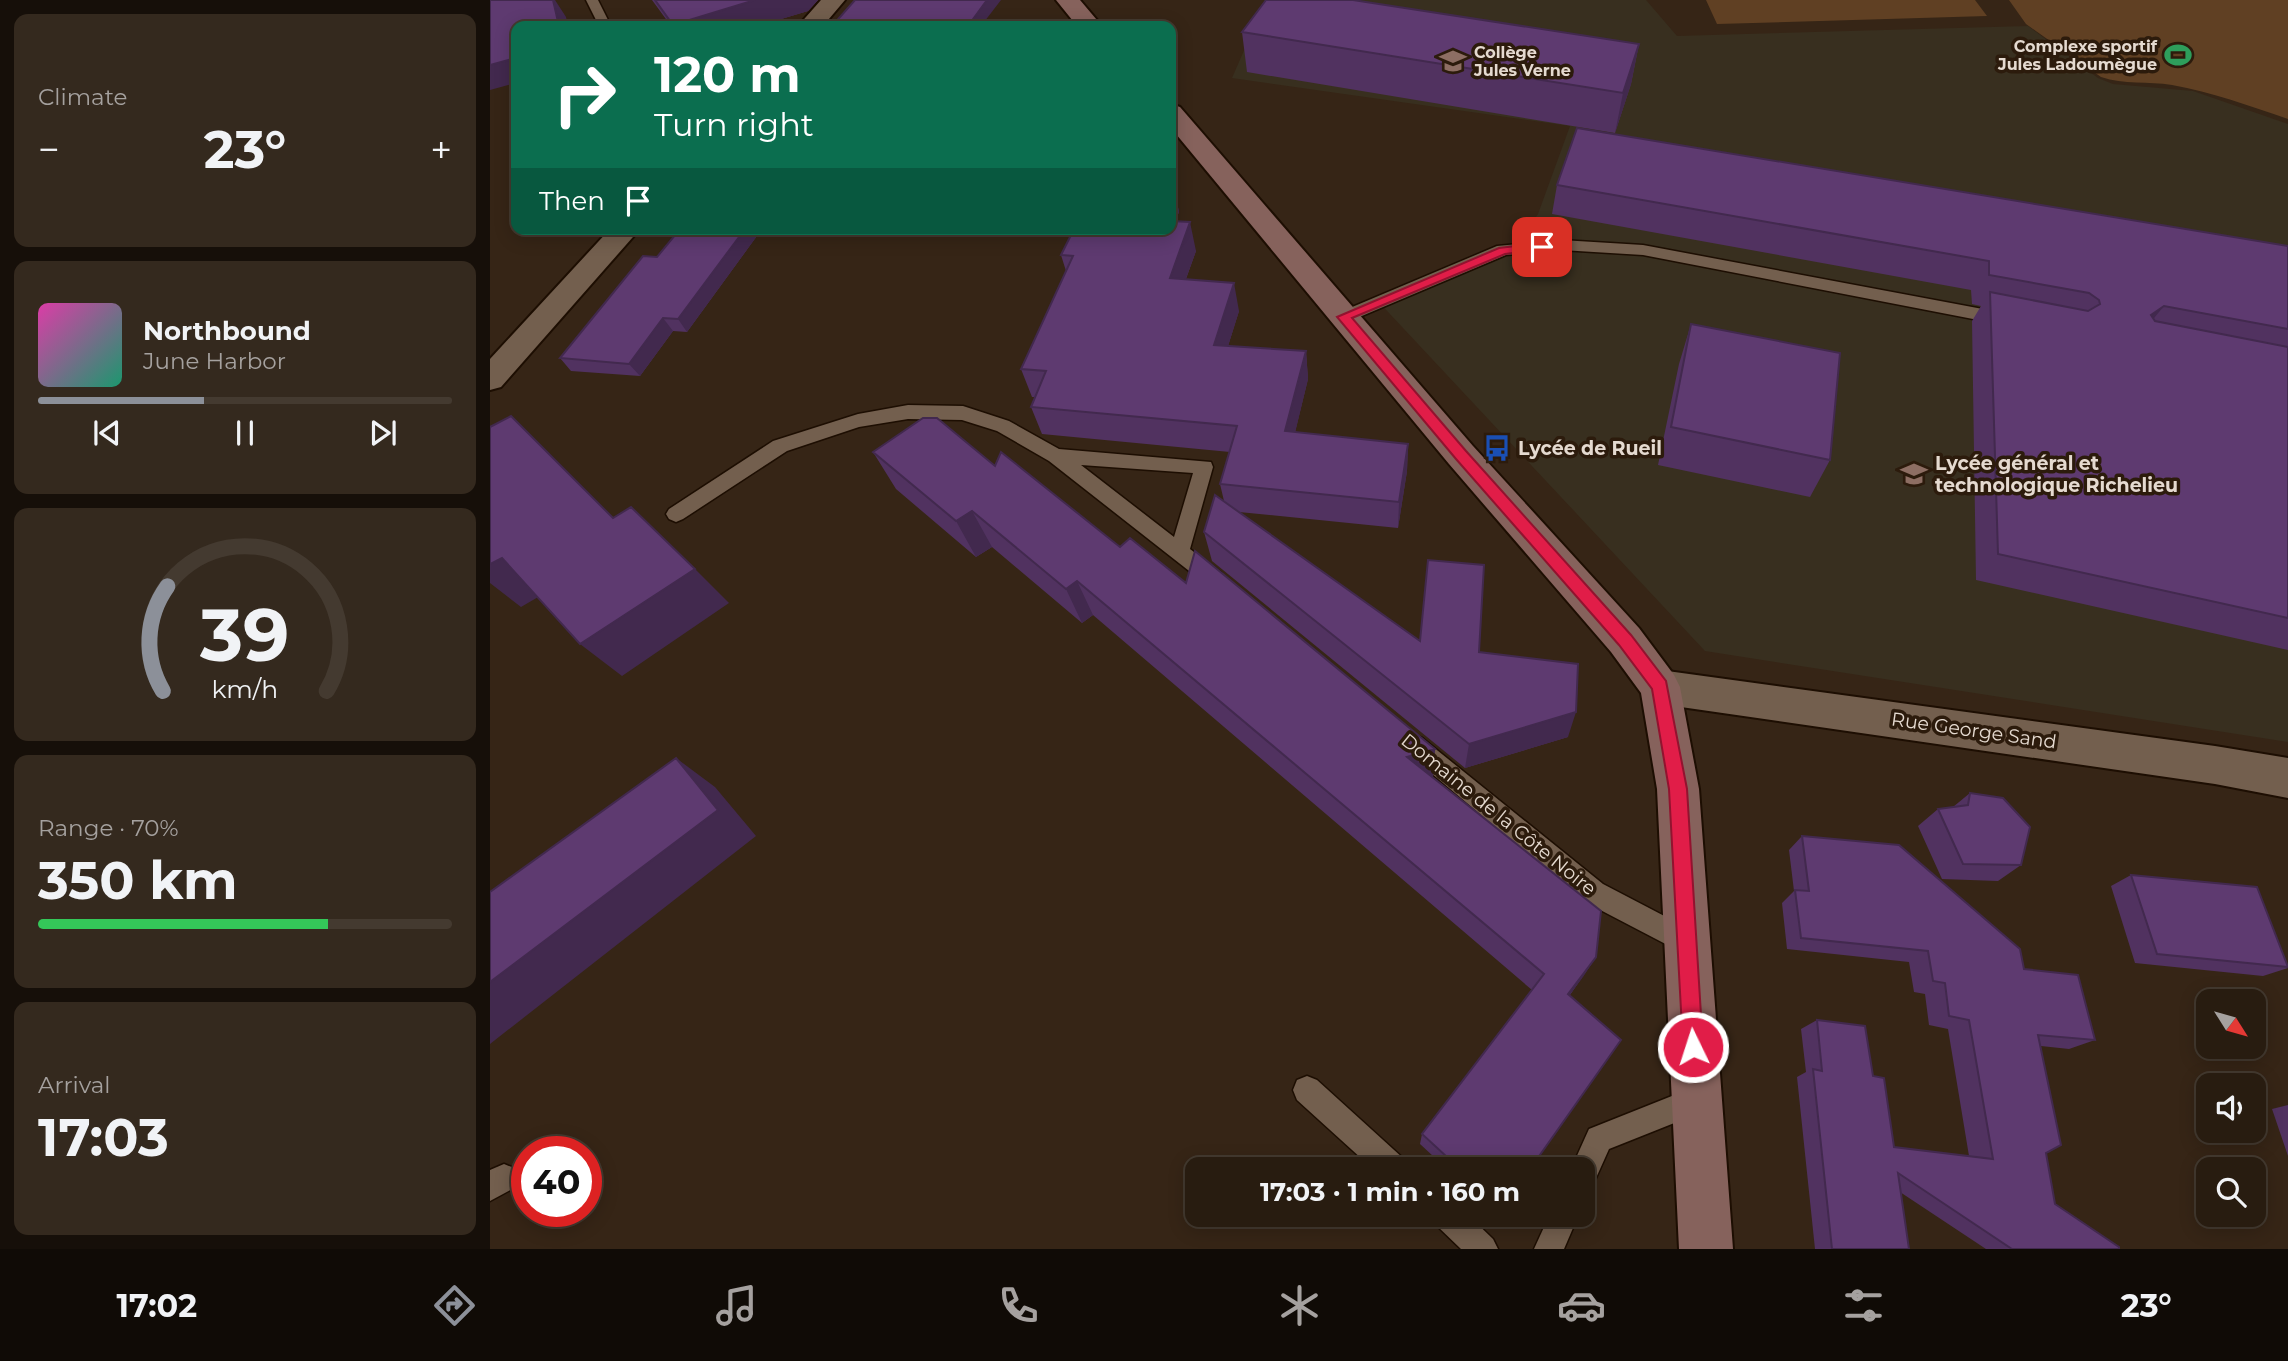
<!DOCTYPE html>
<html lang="en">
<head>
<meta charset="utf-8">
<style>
	body { margin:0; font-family:Montserrat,sans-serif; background:#34291e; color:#f1f3f6; height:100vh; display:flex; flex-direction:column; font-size:26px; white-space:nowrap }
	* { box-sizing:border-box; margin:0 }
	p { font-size:23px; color:#a5a19f }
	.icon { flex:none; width:38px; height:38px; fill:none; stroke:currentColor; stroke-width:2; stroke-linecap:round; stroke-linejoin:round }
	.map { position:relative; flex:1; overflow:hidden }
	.sheet { display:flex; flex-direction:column; gap:14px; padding:14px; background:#160f09; width:490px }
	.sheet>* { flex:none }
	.guide { position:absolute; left:21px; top:21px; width:665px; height:214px; border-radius:14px; box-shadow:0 4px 18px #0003,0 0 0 2px #443a30; background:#0b6e4f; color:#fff; overflow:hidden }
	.needle { width:46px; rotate:127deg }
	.controls { position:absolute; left:1706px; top:989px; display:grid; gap:14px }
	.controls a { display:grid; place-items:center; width:70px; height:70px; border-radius:14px; background:#281c10; box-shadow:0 4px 18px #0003,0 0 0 2px #443a30; font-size:35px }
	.speed { position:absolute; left:21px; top:1136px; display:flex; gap:14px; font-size:35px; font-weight:700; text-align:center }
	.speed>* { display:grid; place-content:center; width:91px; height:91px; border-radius:50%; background:#281c10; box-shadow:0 4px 18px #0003,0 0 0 2px #443a30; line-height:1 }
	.speed .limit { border:10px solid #d22; background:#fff; color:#111 }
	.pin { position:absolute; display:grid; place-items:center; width:60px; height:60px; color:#fff; margin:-30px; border-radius:14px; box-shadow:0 4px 10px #0006 }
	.me { position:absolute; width:77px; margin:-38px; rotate:356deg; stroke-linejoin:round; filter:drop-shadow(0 0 5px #0008) }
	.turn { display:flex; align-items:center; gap:24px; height:147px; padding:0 28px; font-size:32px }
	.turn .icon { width:91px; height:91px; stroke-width:2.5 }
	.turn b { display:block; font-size:49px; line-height:60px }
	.then { display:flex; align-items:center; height:66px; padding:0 28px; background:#0003; gap:14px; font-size:26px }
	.big { font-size:52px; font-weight:700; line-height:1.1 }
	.sheet .card { flex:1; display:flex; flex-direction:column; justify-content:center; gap:10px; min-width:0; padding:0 24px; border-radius:14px; background:#34291e }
	.sheet .dial { align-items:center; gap:0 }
	.dial svg { height:182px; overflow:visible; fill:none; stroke:#443a30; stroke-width:7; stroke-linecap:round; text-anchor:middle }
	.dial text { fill:#f1f3f6; stroke:none }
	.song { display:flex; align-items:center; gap:21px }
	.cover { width:84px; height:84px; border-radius:10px; background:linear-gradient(135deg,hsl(320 70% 55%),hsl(160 70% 35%)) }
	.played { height:7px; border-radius:4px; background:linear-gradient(90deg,#8c9099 40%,#443a30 40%) }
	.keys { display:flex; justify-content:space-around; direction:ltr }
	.heat { display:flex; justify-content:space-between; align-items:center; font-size:38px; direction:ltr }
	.charge { height:10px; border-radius:5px; background:linear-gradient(90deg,#34c759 70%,#443a30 0) }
	.trip { position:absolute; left:695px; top:1157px; width:410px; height:70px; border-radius:14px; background:#281c10; box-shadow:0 4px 18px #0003,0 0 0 2px #443a30; font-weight:700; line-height:70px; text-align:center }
	.tab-bar { display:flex; height:112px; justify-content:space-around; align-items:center; background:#100b06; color:#a5a19f }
	.tab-bar .icon { width:49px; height:49px }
	.tab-bar .on { color:#8c9099 }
	.tab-bar b { font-size:32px; color:#f1f3f6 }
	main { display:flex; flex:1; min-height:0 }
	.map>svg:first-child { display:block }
	.education { fill:#382f1f }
	.green { fill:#604023 }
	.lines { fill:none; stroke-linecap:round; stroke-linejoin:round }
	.lane-casing { stroke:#1d0e02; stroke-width:3 }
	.street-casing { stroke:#1d0e02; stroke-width:4 }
	.secondary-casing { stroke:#1d0e02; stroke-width:4 }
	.lane { fill:#735f4e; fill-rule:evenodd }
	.street { fill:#735f4e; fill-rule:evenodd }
	.secondary { fill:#86625c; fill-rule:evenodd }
	.wall { fill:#513260 }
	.shaded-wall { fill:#42294e }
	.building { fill:#5e3a70; stroke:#42294e; stroke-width:2 }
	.route { fill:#e11d48; stroke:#92132f; stroke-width:2 }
	.labels { text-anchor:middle; stroke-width:7; stroke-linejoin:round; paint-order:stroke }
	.far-poi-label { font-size:16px; font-weight:bold; fill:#e5dad0; stroke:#2c1b0c; text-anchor:end }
	.poi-label { font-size:19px; font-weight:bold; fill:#e5dad0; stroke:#2c1b0c; text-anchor:start }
	.street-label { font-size:19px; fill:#e5dad0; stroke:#2c1b0c }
</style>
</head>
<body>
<main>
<section class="sheet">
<div class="card"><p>Climate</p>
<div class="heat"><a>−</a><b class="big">23°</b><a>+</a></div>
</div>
<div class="card">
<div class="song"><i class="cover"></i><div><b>Northbound</b><p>June Harbor</p></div></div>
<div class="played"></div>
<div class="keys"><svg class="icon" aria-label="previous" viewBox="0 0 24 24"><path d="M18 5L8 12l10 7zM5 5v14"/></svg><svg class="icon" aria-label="pause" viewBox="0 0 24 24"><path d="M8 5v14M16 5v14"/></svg><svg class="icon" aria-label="next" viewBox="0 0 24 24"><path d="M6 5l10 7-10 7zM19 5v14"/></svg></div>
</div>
<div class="card dial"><svg viewBox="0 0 100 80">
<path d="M14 69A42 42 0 1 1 86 69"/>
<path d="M14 69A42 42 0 0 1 16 23" stroke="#8c9099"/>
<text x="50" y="56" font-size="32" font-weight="700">39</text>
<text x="50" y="72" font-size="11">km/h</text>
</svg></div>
<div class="card"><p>Range · 70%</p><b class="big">350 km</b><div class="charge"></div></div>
<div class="card"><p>Arrival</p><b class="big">17:03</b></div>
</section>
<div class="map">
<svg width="1798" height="1249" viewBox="0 0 1798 1249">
	<rect width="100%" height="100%" fill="#362516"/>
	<!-- education -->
	<path class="education" d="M776 0H1156L1187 36 1538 26 1608 78 1623 84 1703 91 1798 124V742L1215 651 885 298 1019 245 1038 229 1048 214 1080 126 742 78Z"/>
	<!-- green -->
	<path class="green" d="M1216 0H1485L1497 16 1227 24Z
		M1519 0H1798V119C1760 106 1722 92 1682 85 1658 81 1634 85 1611 77L1536 24Z"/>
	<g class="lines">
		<defs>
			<path id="lane" d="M96 0H108L121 26H109Z
				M1071 240 1153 245 1514 313 1522 319 1514 325 1153 255 1071 250 1016 255 860 321H848L846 317 848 313 1007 246Z
				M418 405 473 406 519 421 569 449 721 462 723 467 700 549 731 573 734 579 731 585 724 587 717 585 559 461 507 431 472 420 418 419 369 427 297 451 193 519 186 522 179 519 176 514 179 509 283 441 368 414ZM591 465 703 473 684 537Z
				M924 735 932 738 1113 884 1205 932 1209 941 1205 950 1196 954 1187 950 1095 902 916 752 913 745 916 738Z
				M817 1076 827 1080 914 1159 918 1169H883L807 1100 803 1090 807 1080Z
				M1207 1086 1217 1090 1221 1100 1217 1110 1119 1149 1102 1187 1092 1191V1169H1081L1099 1129Z
				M14 1164 24 1168 28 1178 24 1188 0 1201V1170Z
				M941 1214H977L1003 1239 1008 1249H971L945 1224Z
				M1060 1214H1089L1074 1249H1044Z"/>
			<path id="street" d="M331 0H355L333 26H308Z
				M120 229H150L11 387 0 390V359Z
				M1170 670 1725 746 1798 758V798L1725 784 1170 704 1156 699 1150 687 1156 675Z"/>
			<path id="secondary" d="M566 0H590L612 26H587Z
				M681 104 690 107 983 446 1149 628 1184 675 1190 687 1209 789 1243 1249H1189L1167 789 1151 693 1121 652 959 464 681 128Z"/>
		</defs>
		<!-- lane casing -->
		<use href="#lane" class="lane-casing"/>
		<!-- street casing -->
		<use href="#street" class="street-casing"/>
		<!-- secondary casing -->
		<use href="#secondary" class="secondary-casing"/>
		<!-- lane -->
		<use href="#lane" class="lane"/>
		<!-- street -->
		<use href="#street" class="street"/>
		<!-- secondary -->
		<use href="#secondary" class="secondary"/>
	</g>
	<!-- wall -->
	<path class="wall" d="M162 0H328L318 11 268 26H181Z
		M752 32 1149 44 1141 84 1125 133 757 72Z
		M683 183 689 212 685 221 706 251 696 279 749 311 738 346 816 351 818 379 805 432 918 444 917 471 908 528 749 512 930 641 989 652 1078 737 975 768 722 561 714 532 734 501 730 484 740 452 552 434 541 407 545 397H542L531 369 576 271 571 255Z
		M1067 185 1798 246V650L1486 580 1482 321 1491 306 1482 304 1481 290 1062 214Z
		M190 229H272L197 332 183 331 150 376 81 371 70 358 167 257Z
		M1201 324 1340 460 1320 497 1168 465 1189 364Z
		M383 452 505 466 630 547 696 583 945 749 943 778 1106 957 1080 995 1040 1169H957L930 1144 932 1134 1042 990 603 615 592 623 502 547 486 557 406 489Z
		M1480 793 1531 865 1508 881 1452 879 1428 826 1448 809 1463 807Z
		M1312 836 1534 969 1605 1040 1579 1049 1551 1046 1556 1153 1565 1204 1629 1249H1496L1410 1192 1419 1249H1325L1307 1077 1316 1072 1311 1029 1327 1020 1383 1076 1404 1147 1479 1156 1458 1029 1439 1025 1435 994 1424 992 1419 962 1297 949 1292 903 1304 891 1299 850Z
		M1641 875 1798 968 1773 976 1645 963 1621 886Z
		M1798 1105V1156L1782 1109Z"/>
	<!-- shaded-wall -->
	<path class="shaded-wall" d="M63 0H65L76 17 78 26H69Z
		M265 0H328L318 11 268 26H184L183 25Z
		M497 0H511L491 26H478Z
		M1149 44 1141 84 1125 133 1133 93Z
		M26 58V83L0 90V65Z
		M683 183 689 212 674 248 681 229V190Z
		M700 222 706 251 686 306 680 278Z
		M255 229H272L197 332 188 319Z
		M744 283 749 311 730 372 724 345Z
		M1674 306 1650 335 1661 315Z
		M173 318 183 331 150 376 139 364Z
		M816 351 818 379 799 458 795 431Z
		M918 444 917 471 908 528 909 502Z
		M482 511 502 547 486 557 466 521Z
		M12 558 55 593 31 607 0 583V564Z
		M205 569 239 603 132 676 90 644Z
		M587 581 603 615 592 623 576 589Z
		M1086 712 1078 737 975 768 979 744Z
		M945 749 943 778 917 757Z
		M186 758 225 787 266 836 0 1044V982Z
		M1106 957 1093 977 1067 1012 1078 994Z"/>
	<!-- building -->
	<path class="building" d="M0 0H63L69 26H26V58L0 65Z
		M165 0H265L183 25Z
		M365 0H497L478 26H342Z
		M776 0H863L1149 44 1133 93 752 32Z
		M1087 128 1798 246V329L1674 306 1661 315 1665 321 1798 347V618L1508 554 1500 292 1598 311 1610 304 1609 300 1599 293 1499 275V261L1067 185Z
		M681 221 700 222 680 278 744 283 724 345 816 351 795 431 918 444 909 502 730 484 747 426 541 407 556 371 531 369 583 256 571 255 584 229H681Z
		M190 229H255L188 319 173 318 139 364 70 358 153 256 167 257Z
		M1201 324 1350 353 1340 460 1181 427Z
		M21 416 123 518 141 507 205 569 90 644 12 558 0 564V427Z
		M433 418H447L505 466 511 452 630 547 640 538 696 583 705 551 945 749 917 757 1111 911 1106 957 1078 994 1131 1040 1040 1169H970L932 1134 1054 974 587 581 576 589 482 511 466 521 383 452Z
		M725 495 930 641 938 560 994 565 989 652 1088 664 1086 712 979 744 714 532Z
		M186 758 228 810 0 982V892Z
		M1480 793 1513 798 1540 827 1531 865 1473 864 1448 809 1478 805Z
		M1312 836 1409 845 1530 949 1534 969 1588 975 1605 1040 1548 1035 1571 1145 1556 1153 1565 1204 1629 1247V1249H1522L1408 1173 1419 1249H1342L1323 1069 1332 1071 1327 1020 1375 1026 1383 1076 1394 1078 1404 1147 1503 1159 1479 1020 1459 1016 1455 983 1443 981 1438 951 1311 938 1305 890 1319 891Z
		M1641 875 1767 887 1798 967 1667 954Z"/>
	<!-- route -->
	<path class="route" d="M1052 243 1056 244V249L1015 254 862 318 976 451 1141 635 1176 681 1197 789 1213 1047 1210 1054 1203 1057 1196 1054 1193 1047 1179 789 1162 689 1129 645 966 459 847 317 1009 248Z"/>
	<!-- icons -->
	<defs>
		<symbol id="stadium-bare" viewBox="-9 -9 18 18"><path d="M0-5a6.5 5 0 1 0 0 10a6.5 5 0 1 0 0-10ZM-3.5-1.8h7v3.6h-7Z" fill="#2e9e5b" stroke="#2c1b0c" stroke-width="2.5" paint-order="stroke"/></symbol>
		<symbol id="school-bare" viewBox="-9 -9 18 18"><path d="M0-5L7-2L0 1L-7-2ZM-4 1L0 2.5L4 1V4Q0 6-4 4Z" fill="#8d6e63" stroke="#2c1b0c" stroke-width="2.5" paint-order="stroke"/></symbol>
		<symbol id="bus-bare" viewBox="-9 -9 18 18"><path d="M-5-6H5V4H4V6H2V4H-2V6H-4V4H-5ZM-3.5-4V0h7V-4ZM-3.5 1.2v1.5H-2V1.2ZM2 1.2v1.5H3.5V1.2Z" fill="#1a4fb4" stroke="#2c1b0c" stroke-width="2.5" paint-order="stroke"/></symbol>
	</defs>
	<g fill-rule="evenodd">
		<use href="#stadium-bare" x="1669" y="36" width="38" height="38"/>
		<use href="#school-bare" x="944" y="42" width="38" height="38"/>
		<use href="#bus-bare" x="988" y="429" width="38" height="38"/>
		<use href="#school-bare" x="1405" y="455" width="38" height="38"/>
	</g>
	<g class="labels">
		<!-- far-poi labels -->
		<g class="far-poi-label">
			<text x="1667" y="52">Complexe sportif<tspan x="1667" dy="18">Jules Ladoumègue</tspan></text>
			<text x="984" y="58" text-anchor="start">Collège<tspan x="984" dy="18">Jules Verne</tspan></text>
		</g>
		<!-- poi labels -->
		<g class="poi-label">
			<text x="1028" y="455">Lycée de Rueil</text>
			<text x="1445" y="470">Lycée général et<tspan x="1445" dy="22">technologique Richelieu</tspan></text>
		</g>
		<!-- street labels -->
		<g class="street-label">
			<text transform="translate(1484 730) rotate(8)" y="7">Rue George Sand</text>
			<text transform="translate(1009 814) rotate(39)" y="7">Domaine de la Côte Noire</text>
		</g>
	</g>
</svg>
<div class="controls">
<a><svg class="needle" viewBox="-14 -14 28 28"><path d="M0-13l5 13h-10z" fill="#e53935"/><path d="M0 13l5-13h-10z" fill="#a5a19f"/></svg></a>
<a><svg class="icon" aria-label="sound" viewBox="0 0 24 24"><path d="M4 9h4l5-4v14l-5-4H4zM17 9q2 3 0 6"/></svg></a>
<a><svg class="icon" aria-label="search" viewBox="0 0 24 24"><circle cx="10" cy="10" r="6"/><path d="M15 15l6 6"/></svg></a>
</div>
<div class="speed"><div class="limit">40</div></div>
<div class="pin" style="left:1052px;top:247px;background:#d93025"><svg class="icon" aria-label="arrive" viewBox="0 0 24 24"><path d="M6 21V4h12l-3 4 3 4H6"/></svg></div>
<svg class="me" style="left:1203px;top:1047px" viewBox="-20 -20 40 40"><circle r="17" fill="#e11d48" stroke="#fff" stroke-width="3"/><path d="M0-11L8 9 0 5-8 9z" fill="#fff"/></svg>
<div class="trip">17:03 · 1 min · 160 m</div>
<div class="guide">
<div class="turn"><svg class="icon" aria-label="right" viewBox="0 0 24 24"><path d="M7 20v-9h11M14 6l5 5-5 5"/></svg><div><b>120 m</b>Turn right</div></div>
<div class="then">Then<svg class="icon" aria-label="arrive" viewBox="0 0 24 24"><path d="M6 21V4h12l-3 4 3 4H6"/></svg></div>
</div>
</div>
</main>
<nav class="tab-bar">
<b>17:02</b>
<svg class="icon on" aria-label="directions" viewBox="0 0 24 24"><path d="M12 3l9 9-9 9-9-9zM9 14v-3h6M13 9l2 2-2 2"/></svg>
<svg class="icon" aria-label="music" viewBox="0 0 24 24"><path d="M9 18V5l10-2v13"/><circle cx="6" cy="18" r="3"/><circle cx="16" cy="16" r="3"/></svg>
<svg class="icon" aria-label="phone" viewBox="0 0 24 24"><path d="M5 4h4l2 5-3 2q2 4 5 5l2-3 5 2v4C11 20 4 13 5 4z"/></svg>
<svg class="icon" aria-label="climate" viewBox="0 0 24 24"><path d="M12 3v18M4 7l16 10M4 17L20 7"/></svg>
<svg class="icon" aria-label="car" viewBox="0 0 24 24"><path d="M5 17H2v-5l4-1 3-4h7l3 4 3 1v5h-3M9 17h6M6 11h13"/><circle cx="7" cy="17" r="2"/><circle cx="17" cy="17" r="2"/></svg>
<svg class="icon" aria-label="filters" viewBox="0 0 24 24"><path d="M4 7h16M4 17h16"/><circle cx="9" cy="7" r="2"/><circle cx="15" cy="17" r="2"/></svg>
<b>23°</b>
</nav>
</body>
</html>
